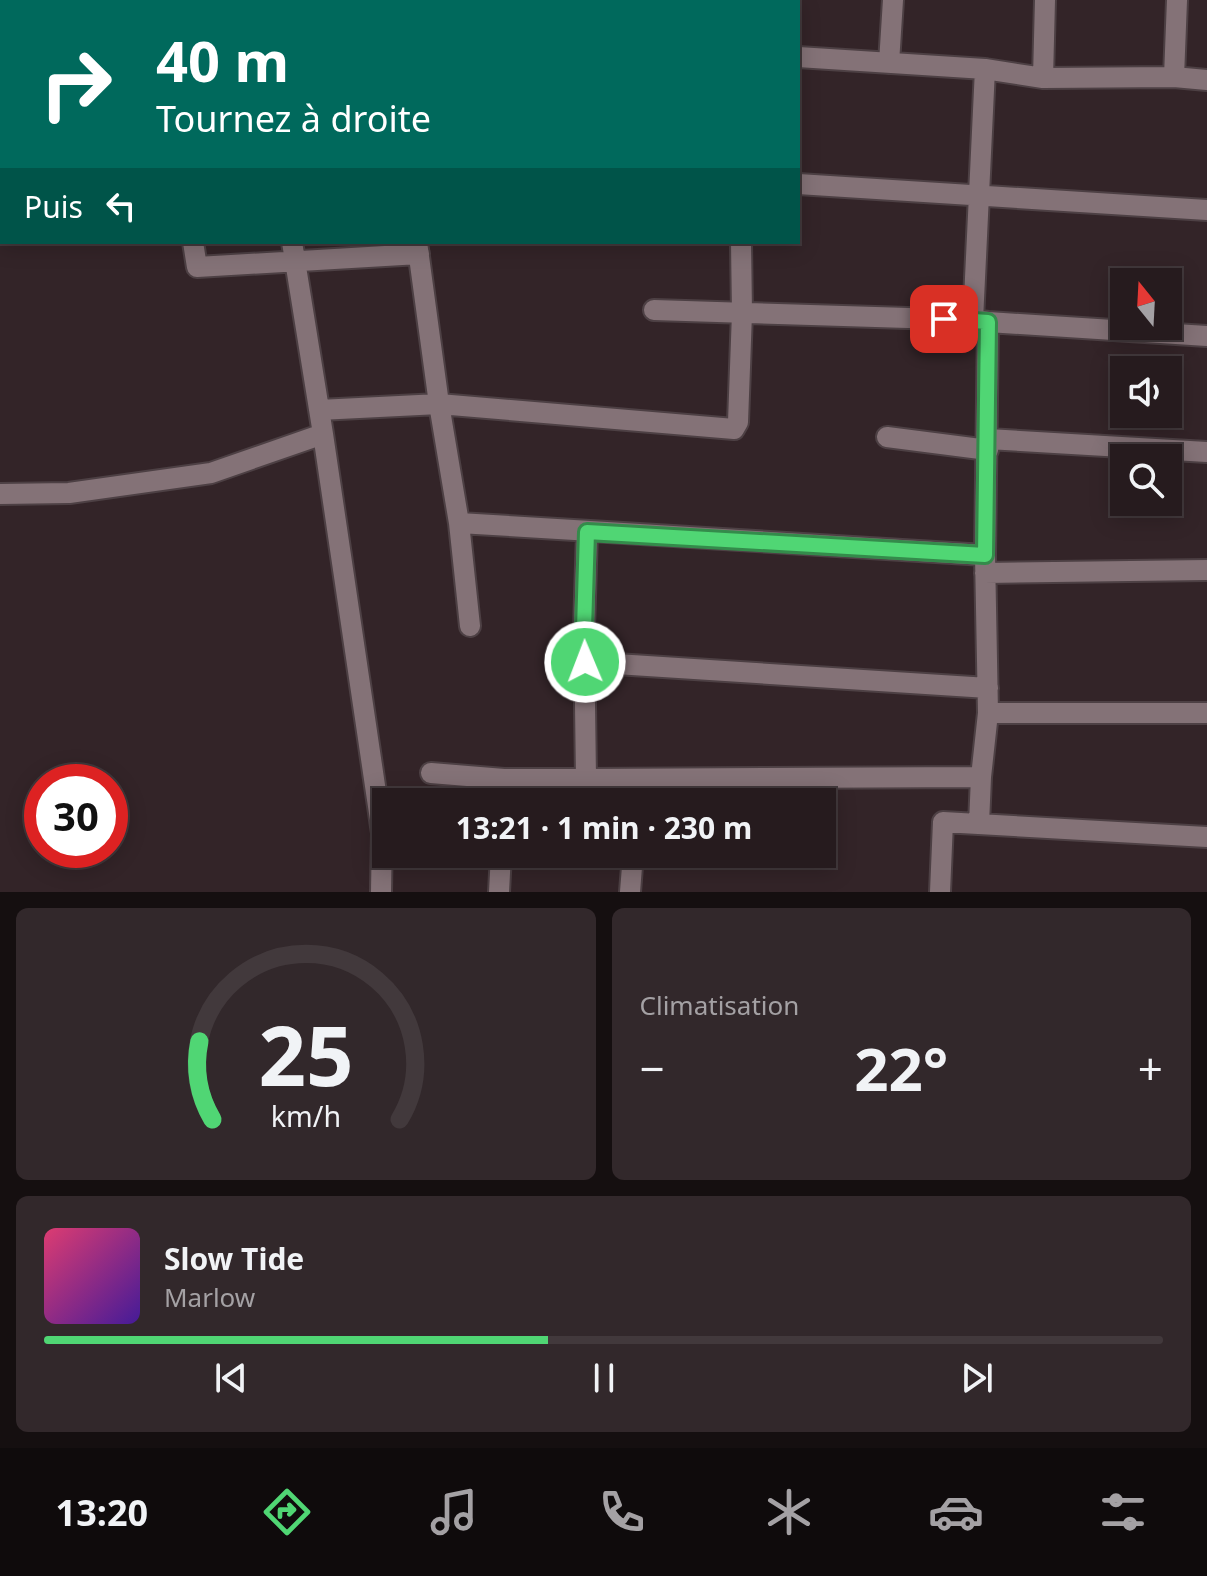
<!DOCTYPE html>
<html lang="fr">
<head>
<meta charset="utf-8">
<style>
	body { margin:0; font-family:"Noto Sans",sans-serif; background:#32282b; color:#f1f3f6; height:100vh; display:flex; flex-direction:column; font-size:30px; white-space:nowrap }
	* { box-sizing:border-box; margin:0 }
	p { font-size:26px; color:#a4a1a4 }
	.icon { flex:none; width:44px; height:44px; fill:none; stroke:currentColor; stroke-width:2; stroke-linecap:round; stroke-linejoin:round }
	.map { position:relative; height:892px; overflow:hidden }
	.sheet { display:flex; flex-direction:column; gap:16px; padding:16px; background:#150f10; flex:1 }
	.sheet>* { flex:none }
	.banner { position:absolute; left:0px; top:0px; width:800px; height:244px; box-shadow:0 4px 20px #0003,0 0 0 2px #42393c; background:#00695c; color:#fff; overflow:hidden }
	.needle { width:52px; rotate:342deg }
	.controls { position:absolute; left:1110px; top:268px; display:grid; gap:16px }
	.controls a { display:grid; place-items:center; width:72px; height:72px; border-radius:0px; background:#261b1e; box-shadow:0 4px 20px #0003,0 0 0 2px #42393c; font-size:40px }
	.speed { position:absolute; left:24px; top:764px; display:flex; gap:16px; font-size:40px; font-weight:700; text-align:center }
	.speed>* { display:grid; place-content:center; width:104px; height:104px; border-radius:50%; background:#261b1e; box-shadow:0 4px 20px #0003,0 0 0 2px #42393c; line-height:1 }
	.speed .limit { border:12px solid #d22; background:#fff; color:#111 }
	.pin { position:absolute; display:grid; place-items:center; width:68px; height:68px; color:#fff; margin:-34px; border-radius:16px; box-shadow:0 4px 12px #0006 }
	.me { position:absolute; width:88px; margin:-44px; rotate:359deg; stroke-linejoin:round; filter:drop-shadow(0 0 6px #0008) }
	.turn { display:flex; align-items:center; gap:28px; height:168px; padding:0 24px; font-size:36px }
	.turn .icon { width:104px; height:104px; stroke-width:2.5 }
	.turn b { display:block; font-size:56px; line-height:68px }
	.then { display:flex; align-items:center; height:76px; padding:0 24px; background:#0003; gap:16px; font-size:30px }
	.big { font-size:60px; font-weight:700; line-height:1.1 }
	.sheet .card { flex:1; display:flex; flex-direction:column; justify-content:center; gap:12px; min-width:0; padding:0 28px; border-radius:12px; background:#32282b }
	.sheet .dial { align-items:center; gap:0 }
	.dial svg { height:208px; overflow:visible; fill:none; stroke:#42393c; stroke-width:7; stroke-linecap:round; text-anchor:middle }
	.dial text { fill:#f1f3f6; stroke:none }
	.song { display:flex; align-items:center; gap:24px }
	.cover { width:96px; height:96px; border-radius:12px; background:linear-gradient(135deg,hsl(340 70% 55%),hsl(260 70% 35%)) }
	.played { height:8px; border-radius:4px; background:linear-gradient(90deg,#50d674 45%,#42393c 45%) }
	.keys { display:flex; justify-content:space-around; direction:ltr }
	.heat { display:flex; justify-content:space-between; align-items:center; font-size:44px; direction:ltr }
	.sheet .tiles { flex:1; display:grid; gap:16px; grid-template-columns:1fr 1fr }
	.card:last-child { grid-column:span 2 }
	.trip { position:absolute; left:372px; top:788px; width:464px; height:80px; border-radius:0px; background:#261b1e; box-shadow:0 4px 20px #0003,0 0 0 2px #42393c; font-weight:700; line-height:80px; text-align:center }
	.tabs { display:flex; height:128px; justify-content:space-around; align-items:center; background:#0f0b0c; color:#a4a1a4 }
	.tabs .icon { width:56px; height:56px }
	.tabs .on { color:#50d674 }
	.tabs b { font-size:36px; color:#f1f3f6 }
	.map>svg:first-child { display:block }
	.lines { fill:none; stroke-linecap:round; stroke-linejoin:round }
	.minor-casing { stroke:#4d4044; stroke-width:24 }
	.minor { stroke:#847277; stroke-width:20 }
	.route-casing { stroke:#348b4b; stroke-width:20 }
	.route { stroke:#50d674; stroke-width:14 }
</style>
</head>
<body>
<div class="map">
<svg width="1207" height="892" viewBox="0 0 1207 892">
	<rect width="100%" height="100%" fill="#332428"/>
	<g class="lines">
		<defs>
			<path id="minor" d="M160 0V2
				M255 0V2
				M383 0 384 2
				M111 2 122 0
				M747 2V0
				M798 57 985 69 1043 78 1174 77 1207 80
				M889 63 893 0
				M1174 77 1177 0
				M1043 78 1045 0
				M798 184 1207 210
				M193 242 197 267 419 254
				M292 242 323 434 382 833 381 892
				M417 242 439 404 459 523 470 626
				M654 310 973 320 988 322 1207 336
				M973 320 985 69
				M319 410 439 404 734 429 738 422 742 313 741 242
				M887 437 988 450
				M988 439 1207 452
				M0 494 69 493 211 473 323 434
				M459 523 985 555
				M985 573 1207 570
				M585 662 988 688
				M988 713H1207
				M431 773 504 779H586L981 777
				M586 779 584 629 587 532
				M503 802 504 779
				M636 802 637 779
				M979 824 981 777 988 713 985 555 988 322
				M499 892 501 854
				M630 892 633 854
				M940 892 943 822 1207 837"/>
		</defs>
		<!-- minor casing -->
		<use href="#minor" class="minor-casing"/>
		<!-- minor -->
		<use href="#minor" class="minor"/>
	</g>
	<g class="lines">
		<defs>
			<path id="route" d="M585 662 584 629 587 532 985 555 988 322 944 319"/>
		</defs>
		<!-- route casing -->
		<use href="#route" class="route-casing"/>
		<!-- route -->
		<use href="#route" class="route"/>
	</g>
</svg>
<div class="controls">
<a><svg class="needle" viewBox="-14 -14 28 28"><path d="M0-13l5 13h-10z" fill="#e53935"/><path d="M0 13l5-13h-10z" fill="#a4a1a4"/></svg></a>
<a><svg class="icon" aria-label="sound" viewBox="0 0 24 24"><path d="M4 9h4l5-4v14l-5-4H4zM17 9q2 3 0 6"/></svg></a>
<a><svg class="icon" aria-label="search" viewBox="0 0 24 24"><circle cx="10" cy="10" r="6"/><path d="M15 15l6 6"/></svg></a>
</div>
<div class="speed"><div class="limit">30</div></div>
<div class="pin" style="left:944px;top:319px;background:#d93025"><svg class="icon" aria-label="arrive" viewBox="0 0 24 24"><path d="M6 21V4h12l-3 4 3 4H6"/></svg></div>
<svg class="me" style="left:585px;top:662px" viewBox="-20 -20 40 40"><circle r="17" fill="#50d674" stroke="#fff" stroke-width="3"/><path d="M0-11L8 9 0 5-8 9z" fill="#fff"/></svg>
<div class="trip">13:21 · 1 min · 230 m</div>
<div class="banner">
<div class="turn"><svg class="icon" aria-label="right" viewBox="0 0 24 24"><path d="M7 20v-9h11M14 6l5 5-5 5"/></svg><div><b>40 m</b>Tournez à droite</div></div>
<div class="then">Puis<svg class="icon" aria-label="left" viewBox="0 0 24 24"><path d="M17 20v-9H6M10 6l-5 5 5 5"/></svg></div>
</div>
</div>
<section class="sheet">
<div class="tiles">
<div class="card dial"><svg viewBox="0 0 100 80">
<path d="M14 69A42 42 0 1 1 86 69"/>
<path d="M14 69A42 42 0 0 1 9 39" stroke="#50d674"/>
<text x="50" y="56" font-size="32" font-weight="700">25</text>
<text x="50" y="72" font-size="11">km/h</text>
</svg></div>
<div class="card"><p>Climatisation</p>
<div class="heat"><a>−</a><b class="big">22°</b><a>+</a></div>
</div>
<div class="card">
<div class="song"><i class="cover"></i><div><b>Slow Tide</b><p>Marlow</p></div></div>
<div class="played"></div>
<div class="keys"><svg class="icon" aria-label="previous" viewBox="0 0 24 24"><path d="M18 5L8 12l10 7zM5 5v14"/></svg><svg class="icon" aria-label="pause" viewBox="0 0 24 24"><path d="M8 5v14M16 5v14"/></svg><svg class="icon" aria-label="next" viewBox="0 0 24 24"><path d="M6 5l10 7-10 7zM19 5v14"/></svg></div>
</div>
</div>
</section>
<nav class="tabs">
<b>13:20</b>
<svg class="icon on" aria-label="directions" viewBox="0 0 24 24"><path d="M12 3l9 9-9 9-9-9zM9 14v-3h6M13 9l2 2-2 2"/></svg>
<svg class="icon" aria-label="music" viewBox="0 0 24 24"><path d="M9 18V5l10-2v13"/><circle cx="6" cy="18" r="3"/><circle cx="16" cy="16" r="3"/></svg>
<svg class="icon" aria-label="phone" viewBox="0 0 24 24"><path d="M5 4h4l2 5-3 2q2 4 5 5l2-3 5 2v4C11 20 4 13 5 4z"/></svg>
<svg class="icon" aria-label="climate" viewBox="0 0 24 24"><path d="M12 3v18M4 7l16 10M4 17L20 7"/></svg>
<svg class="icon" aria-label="car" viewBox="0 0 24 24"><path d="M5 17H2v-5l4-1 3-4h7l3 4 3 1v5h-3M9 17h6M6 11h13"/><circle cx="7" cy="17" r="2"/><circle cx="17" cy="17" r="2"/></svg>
<svg class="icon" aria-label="filters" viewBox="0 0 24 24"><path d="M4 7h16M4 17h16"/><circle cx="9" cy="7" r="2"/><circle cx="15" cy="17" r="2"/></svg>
</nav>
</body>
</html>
